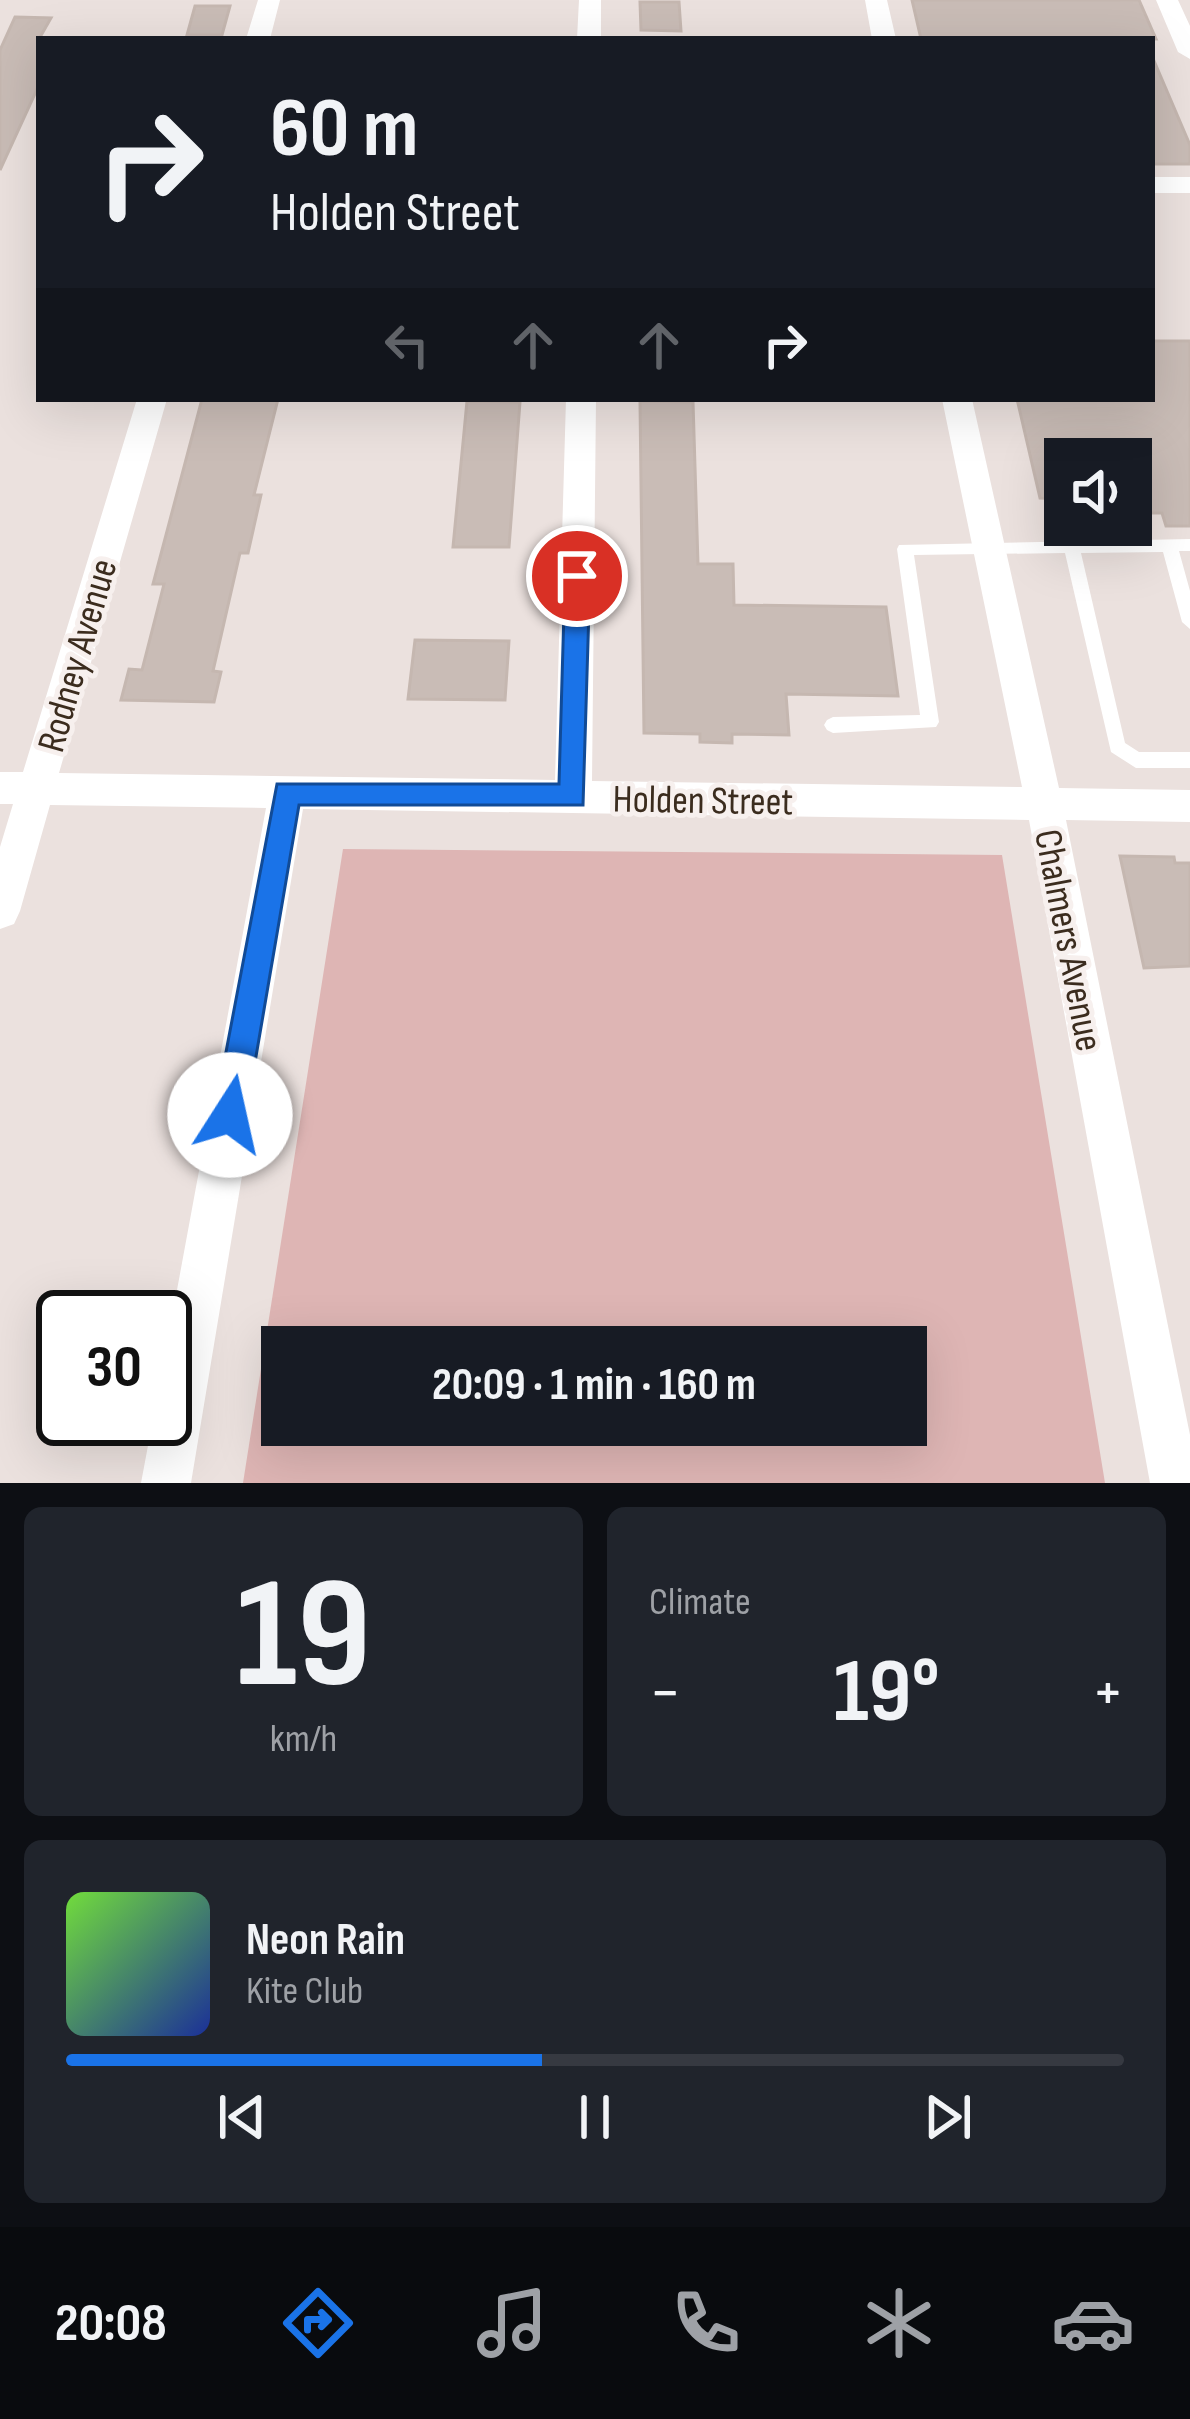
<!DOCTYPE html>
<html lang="en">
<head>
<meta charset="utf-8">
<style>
	body { margin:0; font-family:"Sofia Sans Condensed",sans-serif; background:#20242c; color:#f1f3f6; height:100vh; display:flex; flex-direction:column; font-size:45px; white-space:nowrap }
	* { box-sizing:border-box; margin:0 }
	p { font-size:39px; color:#9ea1a6 }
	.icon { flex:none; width:66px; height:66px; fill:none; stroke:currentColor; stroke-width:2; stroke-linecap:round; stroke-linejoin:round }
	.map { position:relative; height:1483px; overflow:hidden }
	.sheet { display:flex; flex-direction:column; gap:24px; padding:24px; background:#0d0f14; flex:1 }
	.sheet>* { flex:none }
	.hud { position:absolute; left:36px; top:36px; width:1119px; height:366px; border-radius:0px; box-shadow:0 12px 48px #0002; background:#171b24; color:#f1f3f6; overflow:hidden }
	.tools { position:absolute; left:1044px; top:438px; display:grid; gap:24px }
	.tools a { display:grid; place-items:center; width:108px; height:108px; border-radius:0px; background:#171b24; box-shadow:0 12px 48px #0002; font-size:60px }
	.speed { position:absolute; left:36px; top:1290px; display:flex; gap:24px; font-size:60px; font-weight:700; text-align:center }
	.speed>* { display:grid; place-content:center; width:156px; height:156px; border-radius:50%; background:#171b24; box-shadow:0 12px 48px #0002; line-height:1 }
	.speed .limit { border:6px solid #111; border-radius:18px; background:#fff; color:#111 }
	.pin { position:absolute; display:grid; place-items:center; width:102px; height:102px; color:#fff; margin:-51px; border:6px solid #fff; border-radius:50%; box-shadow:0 3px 12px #0007 }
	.me { position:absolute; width:132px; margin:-66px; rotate:10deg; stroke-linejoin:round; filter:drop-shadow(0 0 9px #0008) }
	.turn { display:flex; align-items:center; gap:42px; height:252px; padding:0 36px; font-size:54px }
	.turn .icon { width:156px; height:156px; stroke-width:2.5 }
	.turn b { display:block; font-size:84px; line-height:102px }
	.lanes { display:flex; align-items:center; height:114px; padding:0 36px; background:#0003; justify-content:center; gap:60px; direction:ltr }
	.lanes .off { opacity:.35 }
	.big { font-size:90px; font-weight:700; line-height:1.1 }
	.sheet .tile { flex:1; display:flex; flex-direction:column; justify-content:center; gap:18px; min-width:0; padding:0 42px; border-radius:18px; background:#20242c }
	.sheet .dial { align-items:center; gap:0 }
	.dial b { font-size:156px; line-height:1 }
	.song { display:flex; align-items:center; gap:36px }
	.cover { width:144px; height:144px; border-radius:18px; background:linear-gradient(135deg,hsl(100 70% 55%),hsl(230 70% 35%)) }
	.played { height:12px; border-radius:6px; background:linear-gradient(90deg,#1a73e8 45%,#363941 45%) }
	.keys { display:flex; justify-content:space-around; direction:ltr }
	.heat { display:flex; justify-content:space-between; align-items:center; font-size:66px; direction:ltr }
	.sheet .tiles { flex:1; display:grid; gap:24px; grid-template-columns:1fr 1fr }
	.tile:last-child { grid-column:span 2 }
	.trip { position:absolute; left:261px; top:1326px; width:666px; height:120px; border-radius:0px; background:#171b24; box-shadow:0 12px 48px #0002; font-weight:700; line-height:120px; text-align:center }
	.dock { display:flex; height:192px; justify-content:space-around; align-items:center; background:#090b0e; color:#9ea1a6 }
	.dock .icon { width:84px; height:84px }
	.dock .current { color:#1a73e8 }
	.dock b { font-size:54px; color:#f1f3f6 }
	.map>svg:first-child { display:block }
	.green { fill:#deb5b4; fill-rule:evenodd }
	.building { fill:#c9bcb6; stroke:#c5b7b0; stroke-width:3 }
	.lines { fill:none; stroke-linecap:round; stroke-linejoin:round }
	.lane { fill:#fff; fill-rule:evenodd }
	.street { fill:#fff; fill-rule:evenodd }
	.route { fill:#1a73e8; stroke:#114b97; stroke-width:3 }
	.labels { text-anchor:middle; stroke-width:10; stroke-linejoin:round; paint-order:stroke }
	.street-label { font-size:39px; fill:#3b2c1e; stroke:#f7f0ee }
</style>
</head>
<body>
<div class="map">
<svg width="1190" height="1483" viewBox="0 0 1190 1483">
	<rect width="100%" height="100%" fill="#ebe1de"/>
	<!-- green -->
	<path class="green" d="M343 849 1002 855 1105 1483H243ZM282 1347H906V1425H282Z"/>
	<!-- building -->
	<path class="building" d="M912 0H1139L1156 39H921Z
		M640 2H679L681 31 641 30Z
		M195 6H230L222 35H187Z
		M15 17 51 18 39 39V85L0 170V50Z
		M1152 56 1190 145V164H1152Z
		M1152 341H1190V526H1166L1162 513H1131V459H1065V499L1040 498 1017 399H1152Z
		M202 399H278L254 495H261L248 553H240L213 671 221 672 214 702 121 700 129 669 142 670 164 584H153Z
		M467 401 520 402 509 547H453Z
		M640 401 693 402 698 564H733L734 605 886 607 898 696 786 694 789 735 732 734V743L700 742V734L644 733Z
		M415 640 509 641 505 700 408 699Z
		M1120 856 1174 857 1175 863H1190V966L1144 968Z"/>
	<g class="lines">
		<!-- lane -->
		<path class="lane" d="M1190 539V551H1179L1190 591V629L1182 622 1163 552 1081 553 1125 743 1139 752H1190V768H1136L1111 752 1065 553 914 555 939 722 936 727 833 733 827 730 824 725 827 720 833 717 920 715 897 549 899 545Z"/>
		<!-- street -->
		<path class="street" d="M258 0H280L270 39H246Z
			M579 0H601V39H577Z
			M865 0H887L896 39H872Z
			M1156 0H1178L1190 26V59L1178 52Z
			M1152 177H1190V193H1152Z
			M137 399H167L59 773 555 780 566 399H596L592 781 1022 787 942 399H972L1059 788 1190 790V822L1066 820 1190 1435V1483H1150L1029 820 303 809 191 1483H141L153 1419H165V1355L266 808 50 805 20 911 14 924 0 929V847L13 804H0V772H23Z"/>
	</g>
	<!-- route -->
	<path class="route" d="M577 566 590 576 583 805H299L246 1115 242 1126 230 1131 219 1126 214 1115 277 784H559L565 576Z"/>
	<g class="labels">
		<!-- street labels -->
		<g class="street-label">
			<text transform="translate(76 655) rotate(-74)" y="14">Rodney Avenue</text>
			<text transform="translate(703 799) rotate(1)" y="14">Holden Street</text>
			<text transform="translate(1070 940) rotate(79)" y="14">Chalmers Avenue</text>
		</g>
	</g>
</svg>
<div class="tools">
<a><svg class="icon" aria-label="sound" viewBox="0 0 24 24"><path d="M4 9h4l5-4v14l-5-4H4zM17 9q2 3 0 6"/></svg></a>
</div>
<div class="speed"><div class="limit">30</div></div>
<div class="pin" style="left:577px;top:576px;background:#d93025"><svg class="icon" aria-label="arrive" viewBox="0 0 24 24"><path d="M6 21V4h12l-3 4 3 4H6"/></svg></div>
<svg class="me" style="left:230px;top:1115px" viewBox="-20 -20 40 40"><circle r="19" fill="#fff"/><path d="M0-13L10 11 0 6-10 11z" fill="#1a73e8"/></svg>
<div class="trip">20:09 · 1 min · 160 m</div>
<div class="hud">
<div class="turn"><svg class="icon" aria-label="right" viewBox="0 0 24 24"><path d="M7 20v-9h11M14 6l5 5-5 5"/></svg><div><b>60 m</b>Holden Street</div></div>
<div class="lanes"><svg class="icon off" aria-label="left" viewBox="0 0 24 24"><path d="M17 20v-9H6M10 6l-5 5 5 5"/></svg><svg class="icon off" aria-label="ahead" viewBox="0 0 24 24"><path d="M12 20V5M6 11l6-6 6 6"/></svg><svg class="icon off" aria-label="ahead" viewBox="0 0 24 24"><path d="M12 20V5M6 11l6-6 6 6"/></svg><svg class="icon" aria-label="right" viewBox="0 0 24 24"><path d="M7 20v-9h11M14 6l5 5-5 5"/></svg></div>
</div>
</div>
<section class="sheet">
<div class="tiles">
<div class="tile dial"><b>19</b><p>km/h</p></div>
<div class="tile"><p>Climate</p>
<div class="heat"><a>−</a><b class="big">19°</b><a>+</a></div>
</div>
<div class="tile">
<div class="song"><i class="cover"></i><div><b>Neon Rain</b><p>Kite Club</p></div></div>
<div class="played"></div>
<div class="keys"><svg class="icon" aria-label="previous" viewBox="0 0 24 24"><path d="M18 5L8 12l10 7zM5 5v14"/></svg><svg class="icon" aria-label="pause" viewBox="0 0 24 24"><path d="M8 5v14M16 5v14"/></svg><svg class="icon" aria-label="next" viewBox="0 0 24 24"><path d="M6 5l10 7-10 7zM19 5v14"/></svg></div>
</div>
</div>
</section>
<nav class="dock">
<b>20:08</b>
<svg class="icon current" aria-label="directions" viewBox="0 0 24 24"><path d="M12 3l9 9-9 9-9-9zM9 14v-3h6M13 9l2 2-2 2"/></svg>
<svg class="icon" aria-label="music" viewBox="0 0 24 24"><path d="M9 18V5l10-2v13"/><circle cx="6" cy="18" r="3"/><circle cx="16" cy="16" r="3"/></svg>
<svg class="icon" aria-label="phone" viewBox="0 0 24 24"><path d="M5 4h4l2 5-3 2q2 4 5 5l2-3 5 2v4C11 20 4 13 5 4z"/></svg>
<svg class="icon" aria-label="climate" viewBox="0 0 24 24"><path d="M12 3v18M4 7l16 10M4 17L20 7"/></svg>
<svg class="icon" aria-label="car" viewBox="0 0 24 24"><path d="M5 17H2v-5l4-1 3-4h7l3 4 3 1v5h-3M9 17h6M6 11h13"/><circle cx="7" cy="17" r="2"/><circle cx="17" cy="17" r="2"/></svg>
</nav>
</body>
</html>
